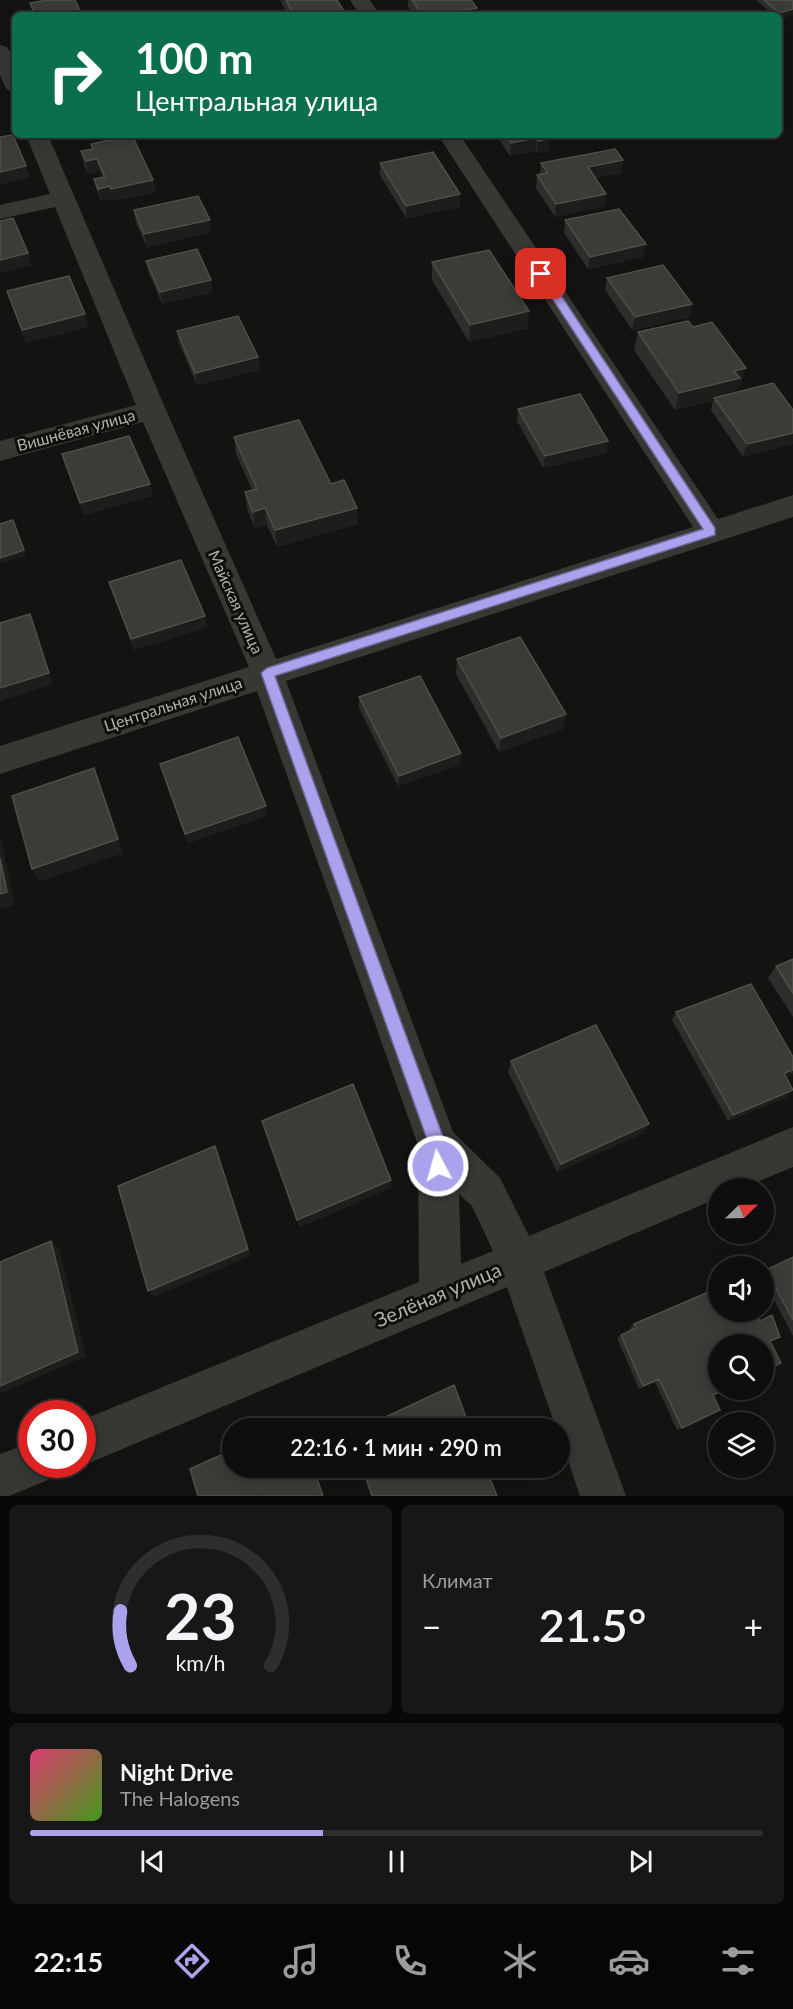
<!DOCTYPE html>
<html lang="ru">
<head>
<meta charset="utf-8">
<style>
	body { margin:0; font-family:Lato,sans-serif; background:#171717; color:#f1f3f6; height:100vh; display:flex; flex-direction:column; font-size:22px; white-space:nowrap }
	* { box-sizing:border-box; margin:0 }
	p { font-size:20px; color:#9b9c9e }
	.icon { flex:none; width:33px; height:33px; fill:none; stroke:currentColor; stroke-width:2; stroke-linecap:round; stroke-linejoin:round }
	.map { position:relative; height:1496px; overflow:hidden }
	.panel { display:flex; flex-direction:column; gap:9px; padding:9px; background:#080808; flex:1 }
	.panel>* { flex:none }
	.guide { position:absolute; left:12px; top:12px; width:770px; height:126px; border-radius:9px; box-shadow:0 3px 15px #0003,0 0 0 2px #2e2e2e; background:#0b6e4f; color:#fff; overflow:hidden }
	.needle { width:39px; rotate:67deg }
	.fabs { position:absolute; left:708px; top:1178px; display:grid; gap:12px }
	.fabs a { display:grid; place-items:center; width:66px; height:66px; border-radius:50%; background:#0e0e0e; box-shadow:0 3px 15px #0003,0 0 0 2px #2e2e2e; font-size:30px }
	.speed { position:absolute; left:18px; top:1400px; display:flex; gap:12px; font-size:30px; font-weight:700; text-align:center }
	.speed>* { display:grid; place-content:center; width:78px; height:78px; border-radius:50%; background:#0e0e0e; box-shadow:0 3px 15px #0003,0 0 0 2px #2e2e2e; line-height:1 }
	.speed .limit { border:9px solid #d22; background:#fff; color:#111 }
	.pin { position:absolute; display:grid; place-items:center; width:51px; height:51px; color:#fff; margin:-26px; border-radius:12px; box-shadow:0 3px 9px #0006 }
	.me { position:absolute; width:66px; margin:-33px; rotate:354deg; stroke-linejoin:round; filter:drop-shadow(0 0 4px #0008) }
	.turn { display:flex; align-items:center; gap:21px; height:126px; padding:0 24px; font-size:27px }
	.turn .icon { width:78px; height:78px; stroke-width:2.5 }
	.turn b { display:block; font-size:42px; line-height:51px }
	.big { font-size:45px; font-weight:600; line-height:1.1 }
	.panel .widget { flex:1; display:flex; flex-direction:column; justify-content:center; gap:9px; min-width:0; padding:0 21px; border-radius:9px; background:#171717 }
	.panel .dial { align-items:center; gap:0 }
	.dial svg { height:156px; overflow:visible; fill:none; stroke:#2e2e2e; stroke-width:7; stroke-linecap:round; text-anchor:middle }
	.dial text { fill:#f1f3f6; stroke:none }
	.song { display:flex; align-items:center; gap:18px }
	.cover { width:72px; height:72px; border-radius:9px; background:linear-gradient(135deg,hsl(340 70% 55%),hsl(100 70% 35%)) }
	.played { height:6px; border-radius:3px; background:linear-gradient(90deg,#aaa2ec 40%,#2e2e2e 40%) }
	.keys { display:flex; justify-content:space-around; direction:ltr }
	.heat { display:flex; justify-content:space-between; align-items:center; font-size:33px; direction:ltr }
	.panel .tiles { flex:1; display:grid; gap:9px; grid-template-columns:1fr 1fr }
	.widget:last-child { grid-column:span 2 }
	.trip { position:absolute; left:222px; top:1418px; width:348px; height:60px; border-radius:30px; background:#0e0e0e; box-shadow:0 3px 15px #0003,0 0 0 2px #2e2e2e; font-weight:600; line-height:60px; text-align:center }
	.dock { display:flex; height:96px; justify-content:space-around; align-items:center; background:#060606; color:#9b9c9e }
	.dock .icon { width:42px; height:42px }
	.dock .on { color:#aaa2ec }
	.dock b { font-size:27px; color:#f1f3f6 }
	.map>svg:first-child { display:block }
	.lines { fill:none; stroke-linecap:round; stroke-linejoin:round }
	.minor { fill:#373834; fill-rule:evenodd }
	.wall { fill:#2d2e2b }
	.shaded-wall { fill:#1d1d1c }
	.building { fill:#3b3c38; stroke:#4d4f49; stroke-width:1.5 }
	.route { fill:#aaa2ec; stroke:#6e6999; stroke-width:1.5 }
	.labels { text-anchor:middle; stroke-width:6; stroke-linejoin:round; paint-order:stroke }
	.street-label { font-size:16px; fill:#b0b3a5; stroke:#0e0e0d }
	.near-street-label { font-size:20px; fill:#b0b3a5; stroke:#0e0e0d }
</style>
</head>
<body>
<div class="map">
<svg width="793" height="1496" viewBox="0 0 793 1496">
	<rect width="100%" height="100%" fill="#131312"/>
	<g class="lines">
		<!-- minor -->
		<path class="minor" d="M350 0H370L380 15H360Z
			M0 45 7 47 15 61V91L7 90 0 75Z
			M26 135H48L166 410 276 659 693 527 438 135H460L718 519 793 495V517L286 681 453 1132 500 1178 529 1236 793 1127V1167L743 1188H718V1198L544 1272 626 1496H580L560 1437V1428H556L507 1287 82 1466 78 1464H82V1420L419 1282 418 1145 257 691 0 774V746L249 667 143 422 0 461V441L136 405 55 207 0 219V205L50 194ZM459 1194 472 1206 493 1251 461 1264Z
			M32 1442V1464H55L48 1480 9 1496H0V1454Z"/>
	</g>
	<!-- wall -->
	<path class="wall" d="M280 0H337L344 15H288Z
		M408 0H471L477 8 476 15H414L408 7Z
		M756 0H793V15L778 19V15H773Z
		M498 135H549L551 138 549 151 537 153 536 151 510 156 497 137Z
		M91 144 153 180 156 192 113 201V199L101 201 97 191 94 179 103 177 100 171 88 174 84 164 81 151 92 149Z
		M623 160 621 173 595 178 605 206 555 217 536 188 537 175H540L541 163Z
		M380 163 460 207 406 218 380 175Z
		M134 210 211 232 147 247 136 223Z
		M565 220 646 244 643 257 588 269 564 233Z
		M146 261 213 292 162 304 149 273Z
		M432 262 528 328 469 342 432 280Z
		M607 278 692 304 689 317 632 330 605 290Z
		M7 291 88 327 26 343Z
		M177 331 258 357 259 370 197 385 179 343Z
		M638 332 741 385 737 386 735 393 773 383 743 457 711 410 713 401 675 410 634 350Z
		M518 409 608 441 606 453 543 468 517 421Z
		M234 437 331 484 358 524 277 547 267 525 255 528 247 509 245 492 252 490 236 454Z
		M62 454 150 484 152 496 84 515Z
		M109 582 205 616 207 627 134 650Z
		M457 659 566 714 563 729 499 752 456 674Z
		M359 697 461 753V764L398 786 359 708Z
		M160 764 267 816 188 843Z
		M793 959V1017L768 978 776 966Z
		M676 1012 793 1057V1075L786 1077 793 1090 787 1097 728 1121 672 1020Z
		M511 1061 644 1133 557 1172 508 1072Z
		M793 1257V1336L764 1281V1272Z
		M634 1324 771 1342 713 1395 720 1410 677 1430 655 1382 639 1389 617 1338 621 1335 631 1330 630 1328Z"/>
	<!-- shaded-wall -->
	<path class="shaded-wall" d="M477 8 476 15H435Z
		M793 9V15L778 19 779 13Z
		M344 11V15H319Z
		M537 138 536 151 510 156 511 143Z
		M551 138 549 151 537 153 538 141Z
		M97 159 100 171 88 174 86 161Z
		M623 160 621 173 586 180 588 167Z
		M26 166 30 178 0 185V172Z
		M153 180 156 192 113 201 111 189Z
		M110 186 113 199 101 201 98 189Z
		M460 194V207L406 218V206Z
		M606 194 605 206 555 217 556 204Z
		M210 220 211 232 147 247 144 234Z
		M646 244 643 257 588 269 590 257Z
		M28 253 32 266 0 273V260Z
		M211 280 213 292 162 304 160 292Z
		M692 304 689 317 632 330 635 317Z
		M529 311 528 328 469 342 470 325Z
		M85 314 88 327 26 343 22 330Z
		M258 357 259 370 197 385 195 373Z
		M746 368 741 385 737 386 735 396 714 398 713 401 675 410 679 393 734 371Z
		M793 433V444L743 457 747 444Z
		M608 441 606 453 543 468 545 456Z
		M150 484 152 496 84 515 80 503Z
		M265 508 267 525 255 528 253 512Z
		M357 508 358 524 277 547 275 530Z
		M13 520 26 556 0 564V558Z
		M30 614 53 684 0 701V688Z
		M205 616 207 627 134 650 131 639Z
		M566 714 563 729 499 752 501 738Z
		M461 753V764L398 786 399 776Z
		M94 768 123 853 39 882 32 869Z
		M266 806 267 816 188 843 185 834Z
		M0 834 15 905 0 909Z
		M793 1070V1075L778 1081 784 1073Z
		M793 1090 787 1097 728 1121 733 1115Z
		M649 1124 644 1133 557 1172 561 1164Z
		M215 1146 219 1155 251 1256 154 1297 148 1291Z
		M391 1180V1188L299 1228 297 1220Z
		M51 1241 59 1248 86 1356 0 1394V1386Z
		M313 1467H315L324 1496H323Z"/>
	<!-- building -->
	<path class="building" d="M48 0H75L82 15H35L30 3Z
		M286 0H337L344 11 319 15H294Z
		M412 0H471L477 8 435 15H422Z
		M764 0H793V9L779 13Z
		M13 135 26 166 0 172V137Z
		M132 135 153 180 111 189 110 186 98 189 94 179 105 177 97 159 86 161 81 151 93 149 91 144Z
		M505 135H549L551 138 538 141 537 138 511 143Z
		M615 149 623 160 588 167 606 194 556 204 537 175 548 173 541 163Z
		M433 152 460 194 406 206 380 163Z
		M198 196 210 220 144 234 134 210Z
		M619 209 646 244 590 257 565 220Z
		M13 218 28 253 0 260V221Z
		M197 249 211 280 160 292 146 261Z
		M489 250 529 311 470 325 432 262Z
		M663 265 692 304 635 317 607 278Z
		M69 276 85 314 22 330 7 291Z
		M238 316 258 357 195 373 177 331Z
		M688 321 693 327 712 322 746 368 734 371 740 378 679 393 638 332Z
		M773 383 793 410V433L747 444 714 398Z
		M580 394 608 441 545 456 518 409Z
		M299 420 331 484 344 480 357 508 275 530 265 508 253 512 245 492 257 489 234 437Z
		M129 436 150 484 80 503 62 454Z
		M13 520 24 550 0 558V524Z
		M181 560 205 616 131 639 109 582Z
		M30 614 49 673 0 688V623Z
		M520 637 566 714 501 738 457 659Z
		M420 676 461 753 399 776 359 697Z
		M238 737 266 806 185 834 160 764Z
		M94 768 118 839 32 869 12 796Z
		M0 858 7 892 0 894Z
		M793 959V993L776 966Z
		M751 984 793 1057V1070L784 1073 793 1090 733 1115 676 1012Z
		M596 1025 649 1124 561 1164 511 1061Z
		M353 1084 391 1180 297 1220 262 1121Z
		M215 1146 248 1249 148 1291 118 1186Z
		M51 1241 78 1352 0 1386V1262Z
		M793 1257V1320L766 1270Z
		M718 1288V1311H755L760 1321 772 1315 780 1337 770 1341 781 1363 764 1372V1344H718V1389H726L713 1395 720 1410 682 1428 659 1379 643 1386 621 1335 636 1328 634 1324Z
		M454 1385 470 1428H362Z
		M298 1420 300 1428H280Z
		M232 1450V1467H313L323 1496H198L190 1469Z
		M362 1467H485L497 1496H372Z"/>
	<!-- route -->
	<path class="route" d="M537 271H545L715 528V535L275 676 446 1145V1166L444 1172 438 1175 432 1172 430 1166 429 1145 261 673 267 668 703 529 536 274Z"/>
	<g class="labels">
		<!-- street labels -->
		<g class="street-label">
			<text transform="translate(76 430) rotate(-15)" y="6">Вишнёвая улица</text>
			<text transform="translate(236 602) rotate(66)" y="6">Майская улица</text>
			<text transform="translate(173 704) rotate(-18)" y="6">Центральная улица</text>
		</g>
		<!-- near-street labels -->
		<g class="near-street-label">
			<text transform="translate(438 1295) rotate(-23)" y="7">Зелёная улица</text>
		</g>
	</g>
</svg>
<div class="fabs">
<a><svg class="needle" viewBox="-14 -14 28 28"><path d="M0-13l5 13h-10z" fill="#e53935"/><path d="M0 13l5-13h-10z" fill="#9b9c9e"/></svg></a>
<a><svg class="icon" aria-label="sound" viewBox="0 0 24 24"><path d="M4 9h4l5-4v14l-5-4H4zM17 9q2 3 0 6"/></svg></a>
<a><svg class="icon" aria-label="search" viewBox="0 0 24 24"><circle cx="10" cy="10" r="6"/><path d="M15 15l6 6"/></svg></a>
<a><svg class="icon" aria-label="layers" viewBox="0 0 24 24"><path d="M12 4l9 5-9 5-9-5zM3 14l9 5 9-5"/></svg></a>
</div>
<div class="speed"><div class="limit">30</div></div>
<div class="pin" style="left:541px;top:274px;background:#d93025"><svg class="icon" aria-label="arrive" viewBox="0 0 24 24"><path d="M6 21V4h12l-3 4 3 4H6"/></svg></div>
<svg class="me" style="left:438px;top:1166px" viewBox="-20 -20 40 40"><circle r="17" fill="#aaa2ec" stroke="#fff" stroke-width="3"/><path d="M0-11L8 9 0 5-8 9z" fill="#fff"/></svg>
<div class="trip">22:16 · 1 мин · 290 m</div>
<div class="guide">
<div class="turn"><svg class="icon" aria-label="right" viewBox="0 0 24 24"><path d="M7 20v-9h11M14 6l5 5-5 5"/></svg><div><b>100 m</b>Центральная улица</div></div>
</div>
</div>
<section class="panel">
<div class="tiles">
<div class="widget dial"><svg viewBox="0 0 100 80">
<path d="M14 69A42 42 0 1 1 86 69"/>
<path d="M14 69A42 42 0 0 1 9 41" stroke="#aaa2ec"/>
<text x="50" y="56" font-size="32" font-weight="700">23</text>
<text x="50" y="72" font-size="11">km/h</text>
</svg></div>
<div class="widget"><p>Климат</p>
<div class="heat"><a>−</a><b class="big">21.5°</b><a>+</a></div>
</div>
<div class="widget">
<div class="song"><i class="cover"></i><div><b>Night Drive</b><p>The Halogens</p></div></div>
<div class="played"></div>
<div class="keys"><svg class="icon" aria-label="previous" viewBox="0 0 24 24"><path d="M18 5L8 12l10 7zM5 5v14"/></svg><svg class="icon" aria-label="pause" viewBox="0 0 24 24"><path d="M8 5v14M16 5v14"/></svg><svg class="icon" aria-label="next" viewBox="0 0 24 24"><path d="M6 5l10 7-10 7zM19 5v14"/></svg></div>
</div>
</div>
</section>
<nav class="dock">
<b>22:15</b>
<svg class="icon on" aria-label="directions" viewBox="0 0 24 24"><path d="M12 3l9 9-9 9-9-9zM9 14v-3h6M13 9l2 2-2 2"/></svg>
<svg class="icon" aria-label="music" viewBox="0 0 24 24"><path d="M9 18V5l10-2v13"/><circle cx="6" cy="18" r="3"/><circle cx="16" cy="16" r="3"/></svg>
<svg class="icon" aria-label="phone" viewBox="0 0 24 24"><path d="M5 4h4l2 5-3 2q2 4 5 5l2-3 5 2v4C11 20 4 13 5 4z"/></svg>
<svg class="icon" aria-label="climate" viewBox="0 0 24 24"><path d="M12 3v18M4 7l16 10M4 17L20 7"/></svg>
<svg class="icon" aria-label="car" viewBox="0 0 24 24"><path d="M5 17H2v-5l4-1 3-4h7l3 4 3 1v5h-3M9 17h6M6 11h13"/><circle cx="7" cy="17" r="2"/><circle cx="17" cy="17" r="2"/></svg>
<svg class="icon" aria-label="filters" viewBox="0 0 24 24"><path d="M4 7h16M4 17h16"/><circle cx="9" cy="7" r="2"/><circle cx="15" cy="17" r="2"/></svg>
</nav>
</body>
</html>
